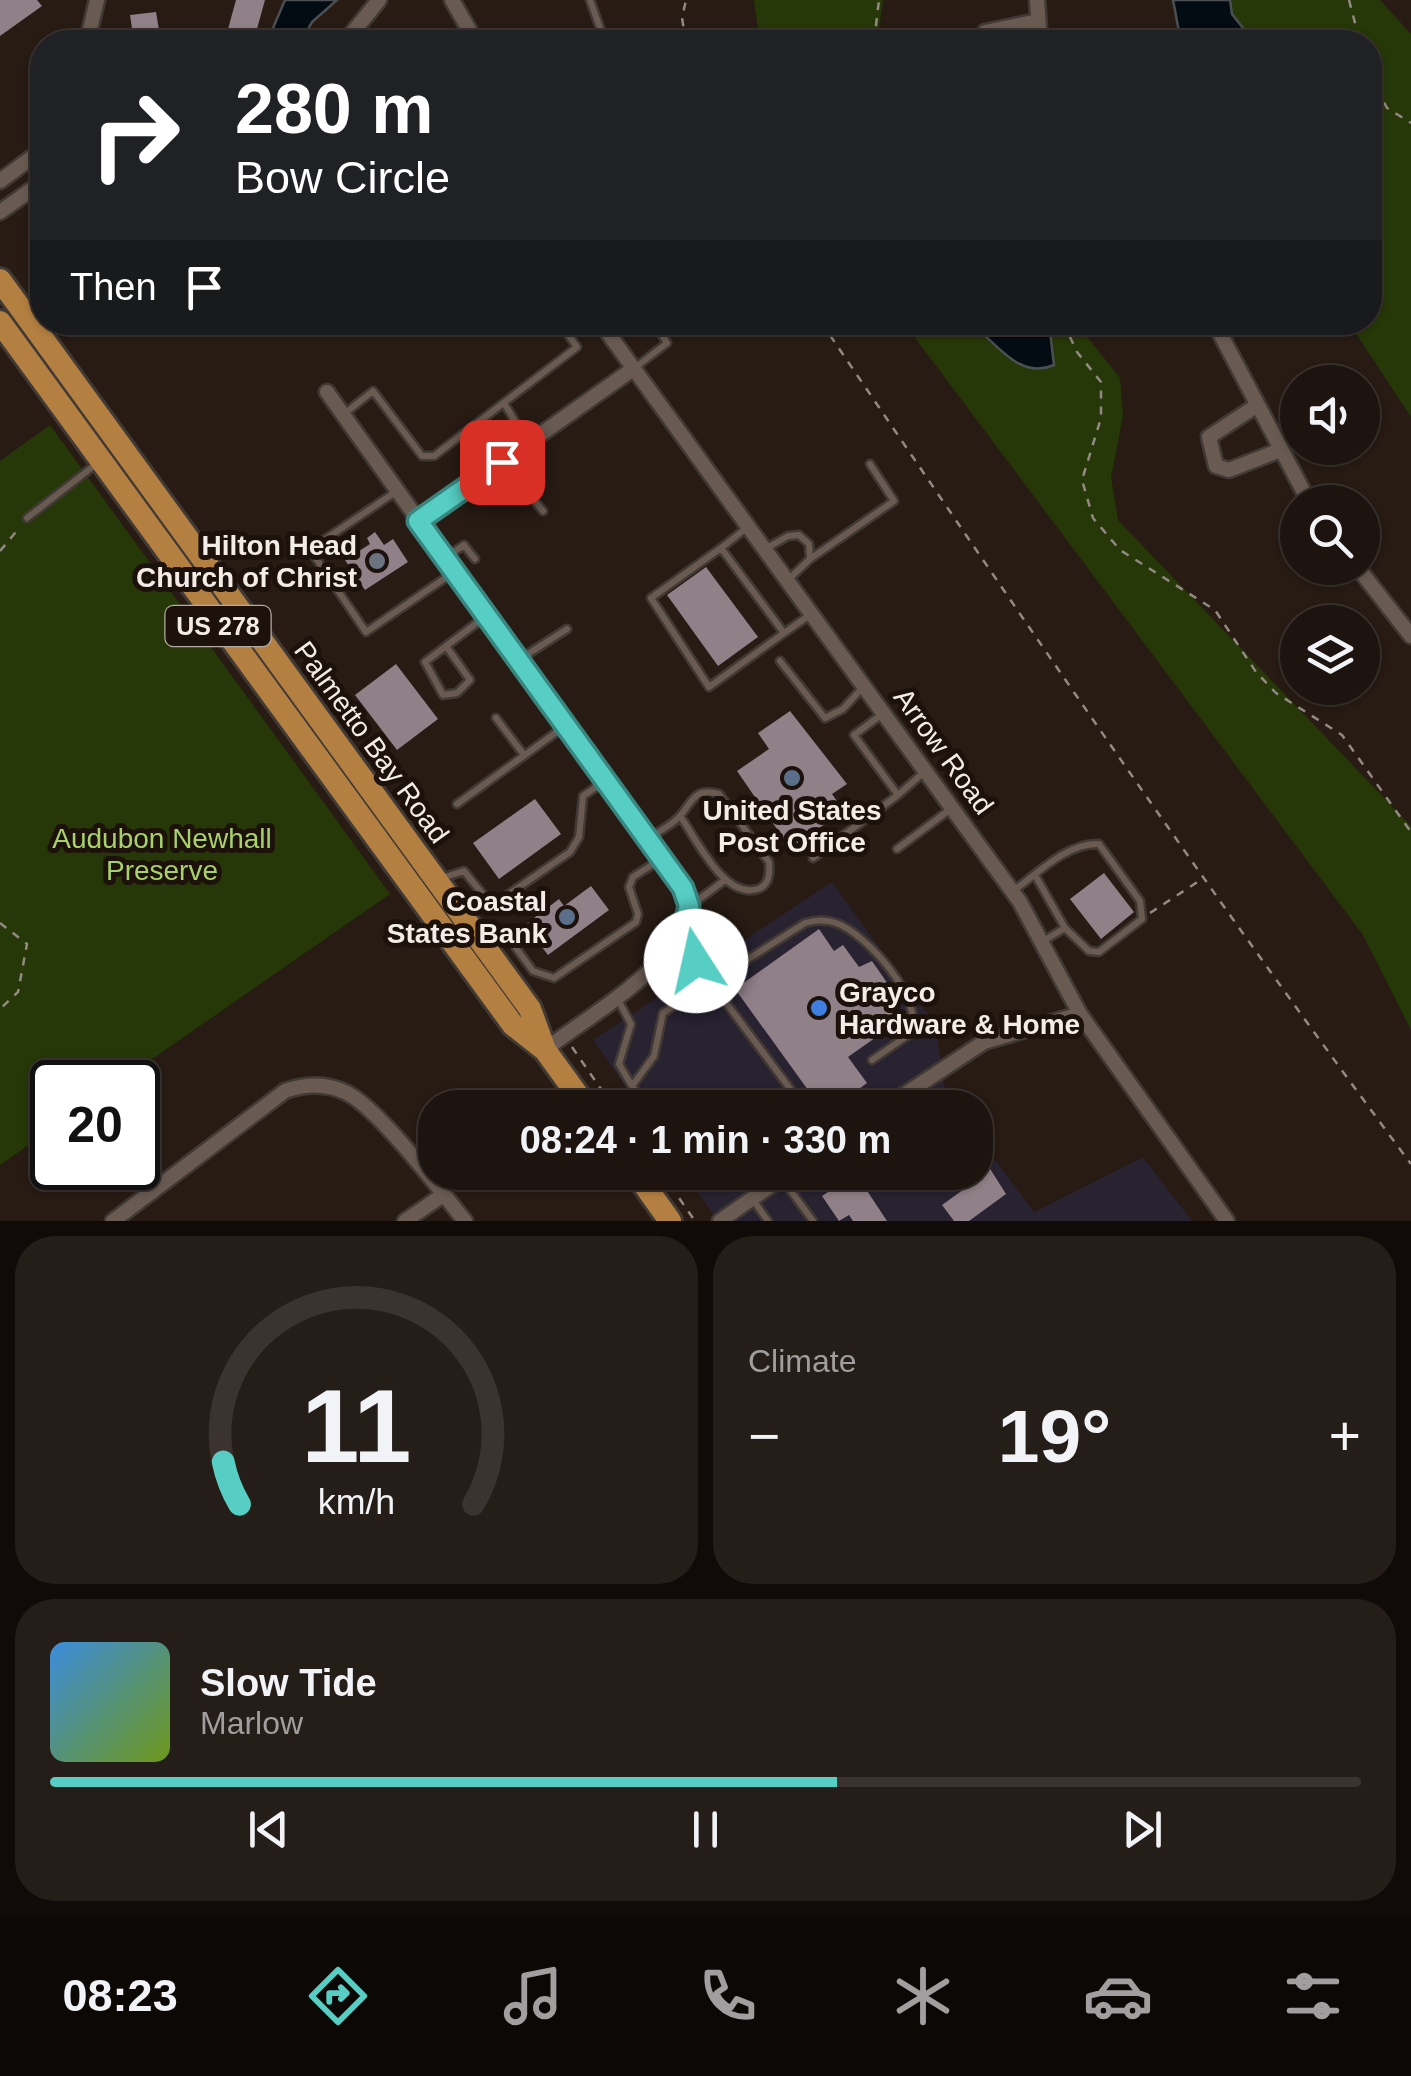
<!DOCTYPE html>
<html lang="en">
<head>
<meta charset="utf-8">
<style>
	body { margin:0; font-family:Helvetica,sans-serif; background:#251d18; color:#f1f3f6; height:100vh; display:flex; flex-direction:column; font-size:38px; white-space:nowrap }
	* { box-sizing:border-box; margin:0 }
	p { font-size:32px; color:#a09e9e }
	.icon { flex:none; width:55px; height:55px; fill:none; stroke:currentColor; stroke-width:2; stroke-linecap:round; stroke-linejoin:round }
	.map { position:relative; height:1221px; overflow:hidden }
	.side { display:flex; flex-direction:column; gap:15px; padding:15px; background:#100b08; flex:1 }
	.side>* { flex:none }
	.top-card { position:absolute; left:30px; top:30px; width:1352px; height:305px; border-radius:40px; box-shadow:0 2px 8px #0004,0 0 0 2px #3b332f; background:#202124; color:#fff; overflow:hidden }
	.controls { position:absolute; left:1280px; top:365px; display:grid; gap:20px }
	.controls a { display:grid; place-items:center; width:100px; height:100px; border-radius:50%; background:#1d140f; box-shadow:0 2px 8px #0004,0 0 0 2px #3b332f; font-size:50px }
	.speed { position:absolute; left:30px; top:1060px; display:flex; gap:20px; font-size:50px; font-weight:700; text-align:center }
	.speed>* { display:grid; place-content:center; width:130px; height:130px; border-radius:50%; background:#1d140f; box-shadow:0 2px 8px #0004,0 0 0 2px #3b332f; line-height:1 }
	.speed .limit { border:5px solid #111; border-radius:15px; background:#fff; color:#111 }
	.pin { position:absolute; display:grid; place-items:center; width:85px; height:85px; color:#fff; margin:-42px; border-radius:20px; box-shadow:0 5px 15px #0006 }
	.me { position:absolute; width:110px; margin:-55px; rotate:350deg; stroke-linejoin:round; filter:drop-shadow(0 0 8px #0008) }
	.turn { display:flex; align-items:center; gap:35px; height:210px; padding:0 40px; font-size:45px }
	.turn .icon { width:130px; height:130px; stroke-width:2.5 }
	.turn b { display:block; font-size:70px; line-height:85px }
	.then { display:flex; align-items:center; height:95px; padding:0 40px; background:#0003; gap:20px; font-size:38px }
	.big { font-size:75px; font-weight:700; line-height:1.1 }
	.side .card { flex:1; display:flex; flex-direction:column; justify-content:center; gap:15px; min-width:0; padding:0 35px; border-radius:40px; background:#251d18 }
	.side .dial { align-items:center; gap:0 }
	.dial svg { height:260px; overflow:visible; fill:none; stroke:#3b332f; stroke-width:7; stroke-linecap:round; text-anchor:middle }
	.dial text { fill:#f1f3f6; stroke:none }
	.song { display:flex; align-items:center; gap:30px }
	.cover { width:120px; height:120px; border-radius:15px; background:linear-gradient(135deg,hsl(210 70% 55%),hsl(80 70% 35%)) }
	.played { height:10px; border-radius:5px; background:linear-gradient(90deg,#56cec3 60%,#3b332f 60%) }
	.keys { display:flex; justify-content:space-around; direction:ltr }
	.heat { display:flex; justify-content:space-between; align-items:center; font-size:55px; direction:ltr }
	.side .tiles { flex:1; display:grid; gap:15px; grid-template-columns:1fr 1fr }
	.card:last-child { grid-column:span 2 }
	.trip { position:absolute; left:418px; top:1090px; width:575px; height:100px; border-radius:40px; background:#1d140f; box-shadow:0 2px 8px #0004,0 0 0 2px #3b332f; font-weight:700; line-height:100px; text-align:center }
	.menu { display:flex; height:160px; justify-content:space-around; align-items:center; background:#0c0806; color:#a09e9e }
	.menu .icon { width:70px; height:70px }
	.menu .current { color:#56cec3 }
	.menu b { font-size:45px; color:#f1f3f6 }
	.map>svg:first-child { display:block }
	.commercial { fill:#282231 }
	.green { fill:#263807 }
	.water { fill:#020c12; stroke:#4b4f52; stroke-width:2.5 }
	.building { fill:#908088 }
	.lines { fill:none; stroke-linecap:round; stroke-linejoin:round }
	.service-casing { stroke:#413934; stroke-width:11 }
	.minor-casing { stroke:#413934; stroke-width:19 }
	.trunk-casing { stroke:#413934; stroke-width:28 }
	.path { stroke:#938983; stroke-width:2.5; stroke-dasharray:8 8; stroke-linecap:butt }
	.service { stroke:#695b52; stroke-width:6 }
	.minor { stroke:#695b52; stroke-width:14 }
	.trunk { stroke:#b48042; stroke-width:22 }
	.route-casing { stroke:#38867f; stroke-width:25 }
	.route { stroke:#56cec3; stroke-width:18 }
	.worship-dot { fill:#6b7280; stroke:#1d120b; stroke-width:4 }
	.service-dot { fill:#5c6f8a; stroke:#1d120b; stroke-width:4 }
	.shop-dot { fill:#3f7fe0; stroke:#1d120b; stroke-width:4 }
	.labels { text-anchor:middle; stroke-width:10; stroke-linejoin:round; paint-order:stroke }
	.shield { fill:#1d120b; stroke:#b4aba5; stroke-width:2.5 }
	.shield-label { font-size:25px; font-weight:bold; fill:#f4ece7 }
	.poi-label { font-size:28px; font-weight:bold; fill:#f4ece7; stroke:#1d120b; text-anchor:end }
	.street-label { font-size:28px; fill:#f4ece7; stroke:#1d120b }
	.park-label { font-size:28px; fill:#a7d269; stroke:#1d120b }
</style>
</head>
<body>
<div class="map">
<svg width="1411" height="1221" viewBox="0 0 1411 1221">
	<rect width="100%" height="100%" fill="#271b14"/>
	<!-- commercial -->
	<path class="commercial" d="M832 882 935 1024 946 1095 956 1107H640L593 1040Z
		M975 1133 1034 1212 1143 1157 1192 1221H718L684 1173 975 1172Z"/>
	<!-- green -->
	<path class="green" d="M754 0H883L877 42H760Z
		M1230 0H1380L1411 34V417L1349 323 1370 322V42H1254L1232 14Z
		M904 323H1076L1120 378 1123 416 1111 477 1118 520 1411 826V1030L1363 935Z
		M50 425 390 894 119 1082H52V1129L0 1165V461Z"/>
	<!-- water -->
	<path class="water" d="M285 0H337L312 22 301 42H267Z
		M1173 0H1230L1232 14 1254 42H1181Z
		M970 323H1049L1054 365C1018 381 995 340 970 323Z"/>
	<!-- building -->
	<path class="building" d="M0 0H37L42 6 0 36Z
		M236 0H265L255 36 228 29Z
		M156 12 161 42H134L130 15Z
		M375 532 384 545 393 539 408 562 365 590 345 560 370 544 367 538Z
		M706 567 758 637 718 666 667 595Z
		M396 664 438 719 397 750 355 695Z
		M790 711 847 784 832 794 844 811 790 848 737 771 769 749 758 733Z
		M535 799 561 834 499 879 473 843Z
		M1104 873 1134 912 1101 939 1070 899Z
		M591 886 609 910 548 955 525 925 559 899 564 906Z
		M819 929 834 951 843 945 859 967 872 961 890 987 880 994 899 1021 848 1057 867 1083 833 1108H821L735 989Z
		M975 1145 1006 1194 969 1221H954L942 1205 967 1187 956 1172H975Z
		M856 1174 887 1221H853L849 1215 839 1221 822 1196Z"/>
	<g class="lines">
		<defs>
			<path id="service" d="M590 0 605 42
				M636 367 667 343 654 322
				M504 403 528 443
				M344 414 373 391 422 456H434L577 347 559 322
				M503 463 543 511
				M397 491 315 546V557L366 632 454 572
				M27 518 95 465
				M749 526 721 548 784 633 810 615
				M721 548 651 598 709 687 784 633
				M767 548 788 536 799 535 809 544 810 559 789 579
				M446 557 464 545 475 559
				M810 559 894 501 870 464
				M446 646 470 680 457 693 443 695 425 662 486 616
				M520 659 567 629
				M780 661 825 718 843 709 864 686
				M496 718 524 755
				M898 795 923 773
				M457 804 565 726
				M649 838C658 832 670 826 678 818 693 803 692 787 719 794L769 862C770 872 770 885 758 889 724 900 696 838 680 816
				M897 849 952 808
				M813 858 898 795 854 735 881 715
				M442 878 464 871 489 902 496 903 570 852 579 837 583 796 605 781
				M1013 891C1037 874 1068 842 1099 844L1140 901 1142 919 1099 952 1089 951 1065 928 1035 875
				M690 906 725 880
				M680 941 797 1098 793 1108
				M1043 941 1065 928
				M516 948 533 971 554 978 636 922 638 914 629 887 633 877 658 861
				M617 998 631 1024 619 1064 632 1086
				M647 1108 632 1086 654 1056 663 1013 805 923C815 920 825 919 836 923 866 933 927 1002 910 1034L872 1060
				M777 1172 813 1221
				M753 1200 768 1221"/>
			<path id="minor" d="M452 0 476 42
				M1037 0 1040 42
				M87 42 97 0
				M345 42 379 0
				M982 42 985 32 1038 21
				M0 181 42 150
				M0 212 42 182
				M600 322 1020 902 1080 1014 1227 1221
				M1214 322 1309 502
				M327 392 688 898C698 955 586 1017 545 1050
				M1256 406 1209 437 1216 466 1229 470 1278 451
				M418 521 633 369
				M1358 568 1411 636
				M884 1108 984 1042 1080 1014
				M113 1221 285 1091C305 1084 327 1083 347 1093 379 1109 440 1190 465 1221
				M405 1221 443 1195
				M720 1221 790 1172"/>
			<path id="trunk" d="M0 280 530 1009 545 1050
				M0 322 513 1025 545 1050 587 1108
				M635 1172 670 1221"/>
		</defs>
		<!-- service casing -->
		<use href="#service" class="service-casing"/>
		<!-- minor casing -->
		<use href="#minor" class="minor-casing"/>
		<!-- trunk casing -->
		<use href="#trunk" class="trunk-casing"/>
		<!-- path -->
		<path class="path" d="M1349 0 1360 42
			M686 42 682 18 686 0
			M874 42 879 0
			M1370 74 1387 108 1411 123
			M821 322C1014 606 1206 889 1411 1164
			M1063 322 1077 352 1101 382V418L1082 480 1093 518 1120 550 1215 610 1256 672 1276 693 1342 735 1411 832
			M0 551 20 527
			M1150 913 1202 879
			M0 923 27 944 18 992 0 1009
			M572 1047 614 1108
			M661 1172 695 1221"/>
		<!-- service -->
		<use href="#service" class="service"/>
		<!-- minor -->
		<use href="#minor" class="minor"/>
		<!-- trunk -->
		<use href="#trunk" class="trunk"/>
	</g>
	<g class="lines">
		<defs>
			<path id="route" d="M502 462 418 521 683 888 689 906 680 941 696 961"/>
		</defs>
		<!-- route casing -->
		<use href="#route" class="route-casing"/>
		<!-- route -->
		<use href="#route" class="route"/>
	</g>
	<!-- markers -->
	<circle class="worship-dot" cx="377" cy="561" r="10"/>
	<g class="service-dot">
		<circle cx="792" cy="778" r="10"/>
		<circle cx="567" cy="917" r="10"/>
	</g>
	<circle class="shop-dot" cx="819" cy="1008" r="10"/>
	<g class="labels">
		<!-- shield labels -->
		<rect class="shield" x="165.5" y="606" width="105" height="40" rx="8"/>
		<g class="shield-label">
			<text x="218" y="635">US 278</text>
		</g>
		<!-- poi labels -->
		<g class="poi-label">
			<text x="357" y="555">Hilton Head<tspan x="357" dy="32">Church of Christ</tspan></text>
			<text x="792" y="820" text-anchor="middle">United States<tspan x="792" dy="32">Post Office</tspan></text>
			<text x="547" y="911">Coastal<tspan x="547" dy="32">States Bank</tspan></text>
			<text x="839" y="1002" text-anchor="start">Grayco<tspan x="839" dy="32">Hardware &amp; Home</tspan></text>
		</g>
		<!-- street labels -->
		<g class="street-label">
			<text transform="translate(372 742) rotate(54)" y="10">Palmetto Bay Road</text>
			<text transform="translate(944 751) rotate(54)" y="10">Arrow Road</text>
		</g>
		<!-- park labels -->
		<g class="park-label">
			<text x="162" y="848">Audubon Newhall<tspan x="162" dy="32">Preserve</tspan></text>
		</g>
	</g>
</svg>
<div class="controls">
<a><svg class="icon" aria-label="sound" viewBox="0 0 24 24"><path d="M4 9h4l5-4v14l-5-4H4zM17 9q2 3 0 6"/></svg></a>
<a><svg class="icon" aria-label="search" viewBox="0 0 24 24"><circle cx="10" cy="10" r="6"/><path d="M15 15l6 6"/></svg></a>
<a><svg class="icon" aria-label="layers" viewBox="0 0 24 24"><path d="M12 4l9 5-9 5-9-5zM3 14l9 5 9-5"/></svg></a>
</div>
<div class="speed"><div class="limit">20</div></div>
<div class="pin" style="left:502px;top:462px;background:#d93025"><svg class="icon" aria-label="arrive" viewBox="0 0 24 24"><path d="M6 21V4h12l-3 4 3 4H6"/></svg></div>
<svg class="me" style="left:696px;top:961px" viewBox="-20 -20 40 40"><circle r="19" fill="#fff"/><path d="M0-13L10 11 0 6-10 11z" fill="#56cec3"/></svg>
<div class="trip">08:24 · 1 min · 330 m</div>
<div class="top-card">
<div class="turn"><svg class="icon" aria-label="right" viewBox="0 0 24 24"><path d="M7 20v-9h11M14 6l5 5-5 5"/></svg><div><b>280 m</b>Bow Circle</div></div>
<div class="then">Then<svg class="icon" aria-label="arrive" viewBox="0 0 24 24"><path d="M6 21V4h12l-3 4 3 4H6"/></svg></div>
</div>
</div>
<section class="side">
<div class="tiles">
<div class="card dial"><svg viewBox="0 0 100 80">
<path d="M14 69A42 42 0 1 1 86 69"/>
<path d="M14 69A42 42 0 0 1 9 56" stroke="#56cec3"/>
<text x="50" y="56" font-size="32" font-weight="700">11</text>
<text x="50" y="72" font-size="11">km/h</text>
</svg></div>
<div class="card"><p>Climate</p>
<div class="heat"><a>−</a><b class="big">19°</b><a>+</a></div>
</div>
<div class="card">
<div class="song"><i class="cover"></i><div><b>Slow Tide</b><p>Marlow</p></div></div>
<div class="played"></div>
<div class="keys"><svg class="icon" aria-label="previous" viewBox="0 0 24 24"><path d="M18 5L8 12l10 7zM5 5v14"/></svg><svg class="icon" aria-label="pause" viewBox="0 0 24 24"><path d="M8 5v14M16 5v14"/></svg><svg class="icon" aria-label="next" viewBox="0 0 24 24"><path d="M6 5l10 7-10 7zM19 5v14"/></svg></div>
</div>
</div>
</section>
<nav class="menu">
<b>08:23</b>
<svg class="icon current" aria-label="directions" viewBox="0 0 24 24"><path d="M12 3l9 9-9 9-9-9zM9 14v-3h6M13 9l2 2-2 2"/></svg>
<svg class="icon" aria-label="music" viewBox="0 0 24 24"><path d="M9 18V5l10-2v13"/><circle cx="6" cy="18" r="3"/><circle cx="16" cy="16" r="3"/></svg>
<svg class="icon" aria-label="phone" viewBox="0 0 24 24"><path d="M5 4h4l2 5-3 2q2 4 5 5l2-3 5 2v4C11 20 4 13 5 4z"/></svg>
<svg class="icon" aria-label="climate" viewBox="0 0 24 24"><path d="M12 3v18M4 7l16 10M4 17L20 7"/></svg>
<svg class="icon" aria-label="car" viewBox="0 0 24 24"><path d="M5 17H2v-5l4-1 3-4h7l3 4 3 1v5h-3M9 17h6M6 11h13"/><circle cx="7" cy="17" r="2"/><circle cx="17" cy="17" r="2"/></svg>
<svg class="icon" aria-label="filters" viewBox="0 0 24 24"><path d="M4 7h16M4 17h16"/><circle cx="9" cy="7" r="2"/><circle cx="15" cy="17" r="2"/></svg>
</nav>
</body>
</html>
